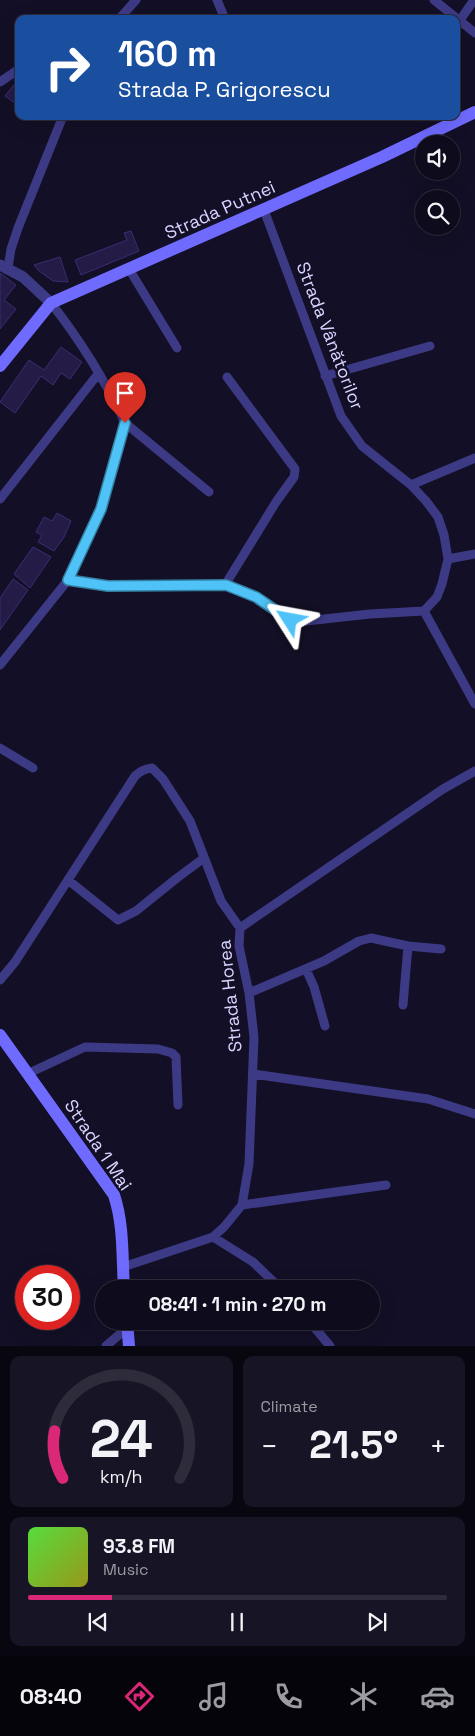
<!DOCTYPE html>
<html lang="en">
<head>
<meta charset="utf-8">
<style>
	body { margin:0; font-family:"Space Grotesk",sans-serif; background:#171425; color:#f1f3f6; height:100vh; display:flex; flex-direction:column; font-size:19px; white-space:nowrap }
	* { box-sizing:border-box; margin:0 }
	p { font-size:16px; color:#9b9ba3 }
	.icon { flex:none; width:28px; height:28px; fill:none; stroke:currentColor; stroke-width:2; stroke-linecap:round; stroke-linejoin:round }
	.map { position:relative; height:1346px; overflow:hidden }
	.side { display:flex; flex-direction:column; gap:10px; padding:10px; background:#08060f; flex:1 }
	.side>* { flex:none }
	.top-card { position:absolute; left:15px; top:15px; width:445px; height:105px; border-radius:10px; box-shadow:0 5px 20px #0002,0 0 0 1px #2e2b3b; background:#1a4fa0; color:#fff; overflow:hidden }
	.buttons { position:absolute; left:415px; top:135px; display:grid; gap:10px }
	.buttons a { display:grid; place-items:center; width:45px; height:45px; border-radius:50%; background:#0e0b1c; box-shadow:0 5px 20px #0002,0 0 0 1px #2e2b3b; font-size:25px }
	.speed { position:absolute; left:15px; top:1265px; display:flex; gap:10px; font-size:25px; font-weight:700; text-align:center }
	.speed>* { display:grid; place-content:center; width:65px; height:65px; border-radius:50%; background:#0e0b1c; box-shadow:0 5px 20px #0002,0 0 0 1px #2e2b3b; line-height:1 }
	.speed .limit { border:8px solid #d22; background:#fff; color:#111 }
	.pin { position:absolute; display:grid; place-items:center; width:42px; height:42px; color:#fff; margin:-51px -21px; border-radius:50% 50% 50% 0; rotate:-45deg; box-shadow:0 0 5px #0007 }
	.pin .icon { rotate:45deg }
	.me { position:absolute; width:55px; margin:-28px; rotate:304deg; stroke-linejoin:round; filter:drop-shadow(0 0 4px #0008) }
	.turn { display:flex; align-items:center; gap:18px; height:105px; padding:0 20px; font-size:22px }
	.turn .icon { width:65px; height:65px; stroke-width:2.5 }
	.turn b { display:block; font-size:35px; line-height:42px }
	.big { font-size:38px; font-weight:800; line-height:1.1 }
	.side .widget { flex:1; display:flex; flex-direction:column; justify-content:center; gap:8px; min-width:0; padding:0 18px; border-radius:10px; background:#171425 }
	.side .dial { align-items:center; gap:0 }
	.dial svg { height:130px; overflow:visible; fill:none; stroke:#2e2b3b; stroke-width:7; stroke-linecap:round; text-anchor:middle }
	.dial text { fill:#f1f3f6; stroke:none }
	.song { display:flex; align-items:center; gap:15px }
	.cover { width:60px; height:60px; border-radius:8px; background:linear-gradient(135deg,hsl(110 70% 55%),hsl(60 70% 35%)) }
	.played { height:5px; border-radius:2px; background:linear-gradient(90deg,#db2777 20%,#2e2b3b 20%) }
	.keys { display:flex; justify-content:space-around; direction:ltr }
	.heat { display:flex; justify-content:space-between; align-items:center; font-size:28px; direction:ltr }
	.side .tiles { flex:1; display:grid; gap:10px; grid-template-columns:1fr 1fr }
	.widget:last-child { grid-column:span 2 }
	.trip { position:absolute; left:95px; top:1280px; width:285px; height:50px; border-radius:25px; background:#0e0b1c; box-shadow:0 5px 20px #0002,0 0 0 1px #2e2b3b; font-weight:800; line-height:50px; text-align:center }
	.menu { display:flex; height:80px; justify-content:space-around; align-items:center; background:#06040b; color:#9b9ba3 }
	.menu .icon { width:35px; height:35px }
	.menu .active { color:#db2777 }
	.menu b { font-size:22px; color:#f1f3f6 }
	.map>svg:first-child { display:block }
	.building { fill:#241b47; stroke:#3b2d73 }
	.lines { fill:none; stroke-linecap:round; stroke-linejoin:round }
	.minor { stroke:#3d3a85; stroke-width:9 }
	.tertiary { stroke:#3d3a85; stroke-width:11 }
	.secondary { stroke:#6f6bff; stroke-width:12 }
	.route-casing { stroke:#337fa1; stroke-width:12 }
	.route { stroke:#4fc3f7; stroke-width:9 }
	.labels { text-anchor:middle; stroke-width:5; stroke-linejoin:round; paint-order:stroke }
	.street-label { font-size:18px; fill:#d9d4ff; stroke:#130f26 }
</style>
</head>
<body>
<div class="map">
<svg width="475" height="1346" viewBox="0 0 475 1346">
	<rect width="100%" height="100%" fill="#130f26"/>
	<!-- building -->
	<path class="building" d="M18 80 19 81V106L5 96Z
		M131 231 139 251 81 275 75 260 127 240 124 233Z
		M60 257 68 282 53 281 39 271 34 265Z
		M0 273 16 285 4 300 16 309 0 329Z
		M61 347 82 362 70 379 61 373 53 385 41 376 15 413 0 402 29 360 44 370Z
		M57 513 71 521 64 537 54 551 38 542 42 535 36 532 44 517 52 521Z
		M33 547 51 557 30 588 14 574Z
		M13 579 28 590 0 630V598Z"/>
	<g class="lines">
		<!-- minor -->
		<path class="minor" d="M217 0 225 19
			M434 0 475 33
			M119 19 136 0
			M460 20 474 0
			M0 82 19 69
			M264 210 341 416 362 446 411 485 426 501 438 517 444 535 448 559 442 584 437 597 424 611
			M8 268 11 249 18 228 63 116
			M129 269 177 348
			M325 376 430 346
			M125 423 209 492
			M411 485 475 458
			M0 499 98 374
			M448 559 475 554
			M68 580 108 586 225 585 256 597 290 620 306 621 370 614 424 611 475 704
			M225 585 276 502 294 477 295 469 227 377
			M0 665 68 580 101 509 125 423C105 380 80 340 51 303
			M0 748 33 768
			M68 880 118 920 136 911 177 878 204 858
			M306 969 314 987 325 1026
			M0 980 15 962 135 776C141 771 144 769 152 768L163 779 190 821 221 901 240 928
			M249 993 324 961 359 941 371 938 408 946 441 949
			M403 1005 408 946
			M27 1074 85 1047 158 1049 172 1053 176 1057 178 1105
			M253 1074 428 1099 475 1114
			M242 1205 386 1185
			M213 1237 253 1262 281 1289
			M123 1267 213 1237 224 1227 242 1205 249 1164 254 1037 249 993 239 946 240 928 443 789 475 771
			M309 1321 330 1346
			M106 1346 127 1328"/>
		<!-- tertiary -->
		<path class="tertiary" d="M0 265 23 277 51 303"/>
		<!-- secondary -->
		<path class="secondary" d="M0 366 51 303 382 157 475 112
			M0 1035 114 1195C124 1225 122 1258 124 1289
			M127 1321 129 1346"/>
	</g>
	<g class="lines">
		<defs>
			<path id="route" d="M125 423 101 509 68 580 108 586 226 585 256 597 290 620"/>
		</defs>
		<!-- route casing -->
		<use href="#route" class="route-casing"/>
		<!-- route -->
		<use href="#route" class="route"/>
	</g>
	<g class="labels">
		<!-- street labels -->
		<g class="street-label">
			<text transform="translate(220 210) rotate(-24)" y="6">Strada Putnei</text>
			<text transform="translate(330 336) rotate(69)" y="6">Strada Vânătorilor</text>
			<text transform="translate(230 996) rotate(-96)" y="6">Strada Horea</text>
			<text transform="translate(98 1145) rotate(56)" y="6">Strada 1 Mai</text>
		</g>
	</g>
</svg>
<div class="buttons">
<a><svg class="icon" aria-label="sound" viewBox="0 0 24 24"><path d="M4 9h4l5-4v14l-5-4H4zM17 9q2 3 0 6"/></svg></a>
<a><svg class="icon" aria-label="search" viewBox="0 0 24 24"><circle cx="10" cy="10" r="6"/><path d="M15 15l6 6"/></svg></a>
</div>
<div class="speed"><div class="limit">30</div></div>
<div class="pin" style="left:125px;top:423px;background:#d93025"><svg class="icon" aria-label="arrive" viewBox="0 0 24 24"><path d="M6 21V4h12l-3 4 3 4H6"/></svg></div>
<svg class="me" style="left:290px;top:620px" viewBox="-20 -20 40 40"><path d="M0-17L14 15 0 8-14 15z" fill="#4fc3f7" stroke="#fff" stroke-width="4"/></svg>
<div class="trip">08:41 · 1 min · 270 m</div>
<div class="top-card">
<div class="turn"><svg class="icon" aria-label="right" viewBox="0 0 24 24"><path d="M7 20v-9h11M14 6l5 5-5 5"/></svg><div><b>160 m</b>Strada P. Grigorescu</div></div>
</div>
</div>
<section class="side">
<div class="tiles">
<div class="widget dial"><svg viewBox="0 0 100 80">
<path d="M14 69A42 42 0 1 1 86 69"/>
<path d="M14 69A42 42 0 0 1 9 40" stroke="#db2777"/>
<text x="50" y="56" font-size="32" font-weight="700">24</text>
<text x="50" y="72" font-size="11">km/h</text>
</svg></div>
<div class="widget"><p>Climate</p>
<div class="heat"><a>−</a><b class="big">21.5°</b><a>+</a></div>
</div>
<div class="widget">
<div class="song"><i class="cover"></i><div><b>93.8 FM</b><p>Music</p></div></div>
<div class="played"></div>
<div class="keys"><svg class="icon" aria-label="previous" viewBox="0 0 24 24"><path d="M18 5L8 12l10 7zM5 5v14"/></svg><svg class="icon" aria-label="pause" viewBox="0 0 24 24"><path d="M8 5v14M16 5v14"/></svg><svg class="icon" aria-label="next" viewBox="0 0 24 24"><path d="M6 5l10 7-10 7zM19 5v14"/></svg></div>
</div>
</div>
</section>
<nav class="menu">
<b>08:40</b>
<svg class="icon active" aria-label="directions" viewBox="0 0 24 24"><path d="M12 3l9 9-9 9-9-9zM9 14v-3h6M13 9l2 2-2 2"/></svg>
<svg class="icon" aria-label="music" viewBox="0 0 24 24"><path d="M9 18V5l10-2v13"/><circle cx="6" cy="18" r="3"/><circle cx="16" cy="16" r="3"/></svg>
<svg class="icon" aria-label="phone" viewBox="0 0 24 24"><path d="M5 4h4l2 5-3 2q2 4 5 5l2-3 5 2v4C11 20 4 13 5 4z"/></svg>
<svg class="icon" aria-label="climate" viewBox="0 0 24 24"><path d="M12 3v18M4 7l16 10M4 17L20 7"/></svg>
<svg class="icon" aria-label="car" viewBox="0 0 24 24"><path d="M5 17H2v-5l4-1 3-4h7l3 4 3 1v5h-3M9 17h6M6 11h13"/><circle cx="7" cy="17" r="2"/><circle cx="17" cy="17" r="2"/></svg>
</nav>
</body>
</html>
